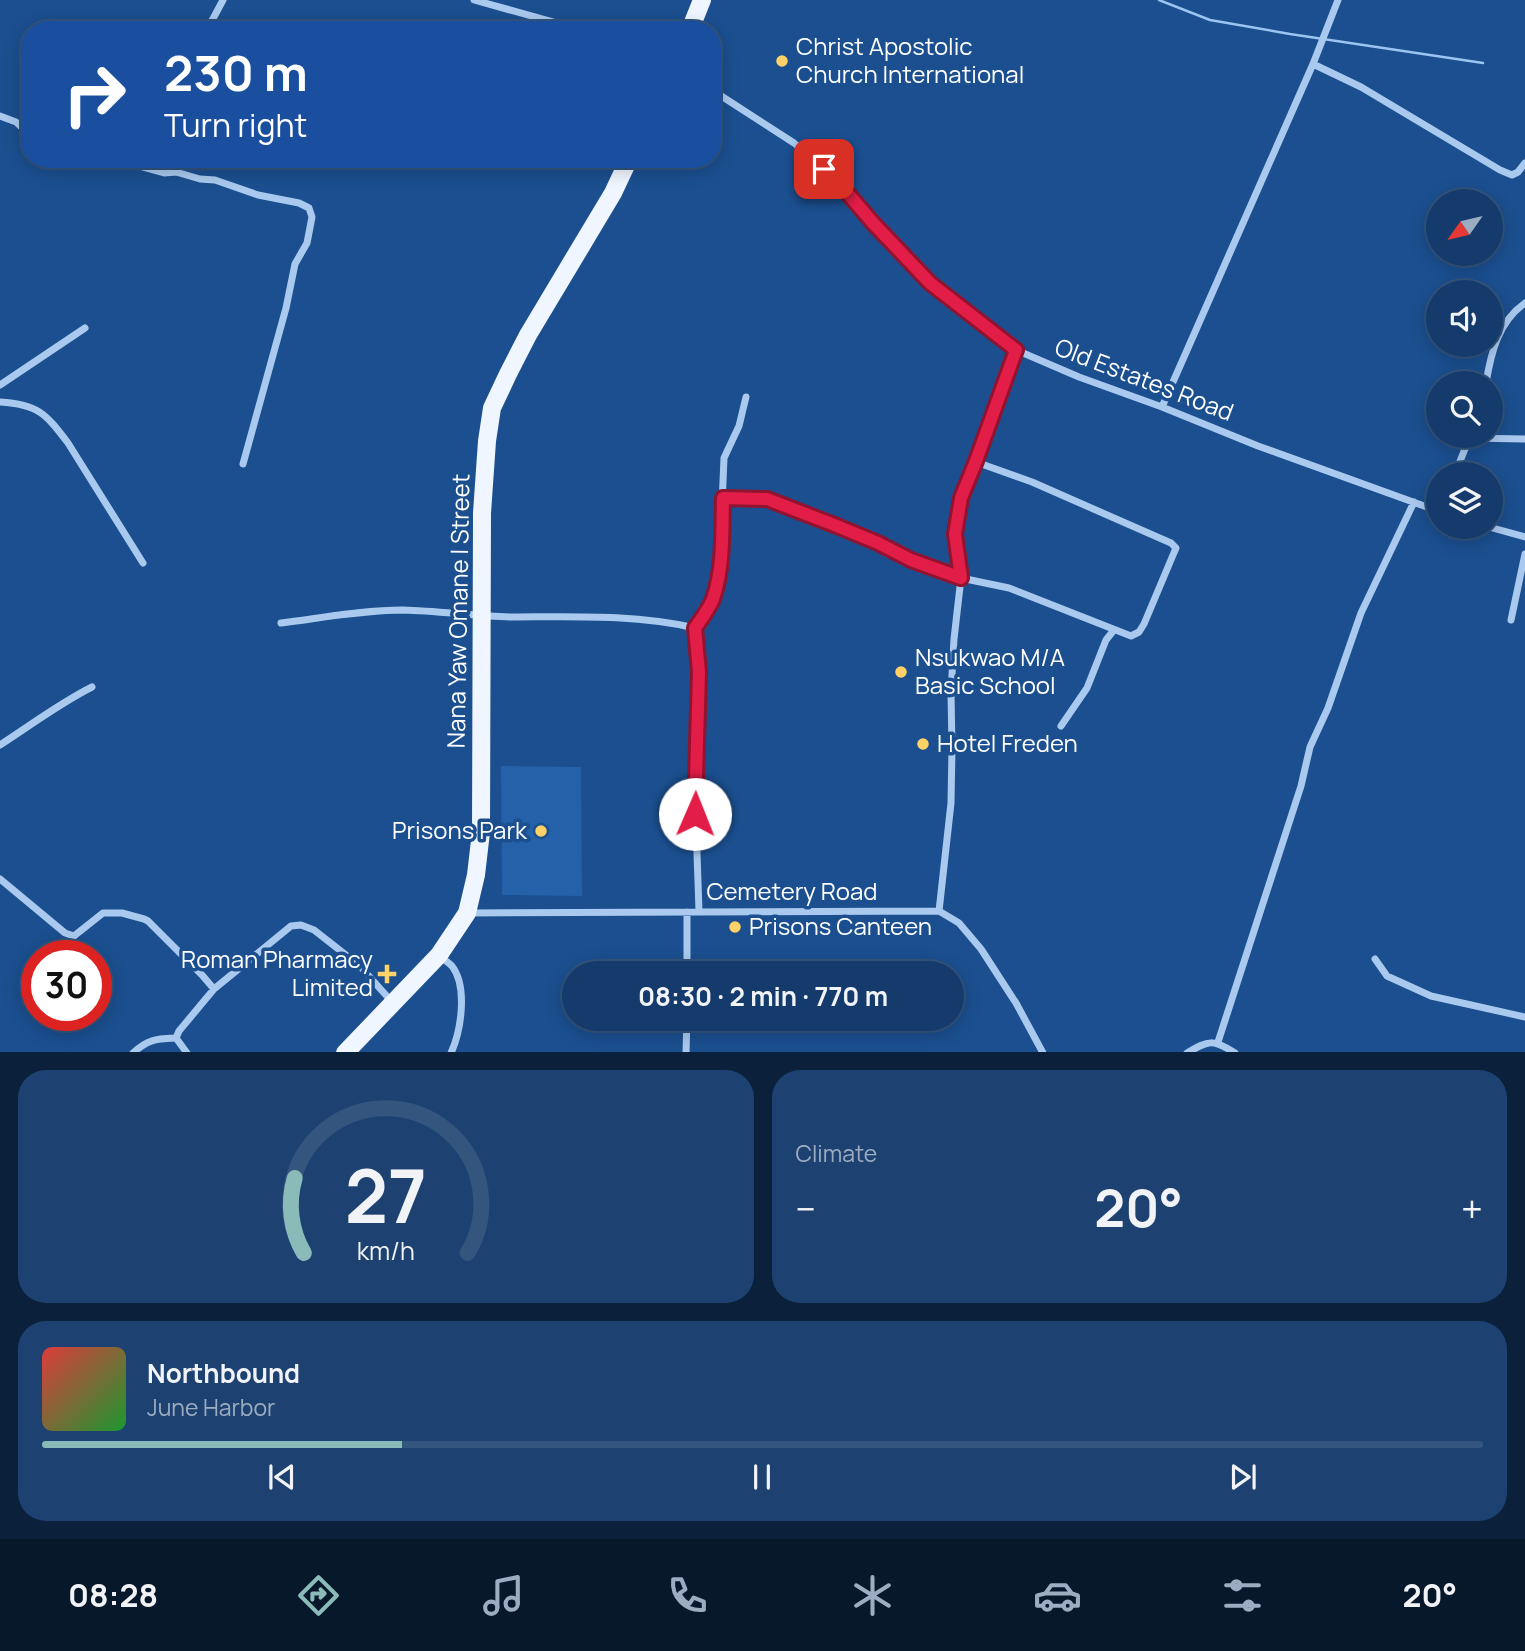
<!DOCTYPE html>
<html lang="en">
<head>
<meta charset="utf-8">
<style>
	body { margin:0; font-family:Manrope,sans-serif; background:#1d4271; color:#f1f3f6; height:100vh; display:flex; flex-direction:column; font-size:26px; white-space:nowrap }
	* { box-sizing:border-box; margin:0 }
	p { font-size:23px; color:#9dadc1 }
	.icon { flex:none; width:38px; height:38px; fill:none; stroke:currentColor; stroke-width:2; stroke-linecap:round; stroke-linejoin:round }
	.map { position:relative; height:1052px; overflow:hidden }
	.sheet { display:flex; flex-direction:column; gap:18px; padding:18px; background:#0b203b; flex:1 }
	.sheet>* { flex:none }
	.top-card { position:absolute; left:21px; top:21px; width:700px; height:147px; border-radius:28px; box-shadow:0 4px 18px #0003,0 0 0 2px #33557e; background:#1a4fa0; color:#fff; overflow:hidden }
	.needle { width:46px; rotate:236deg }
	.controls { position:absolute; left:1426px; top:189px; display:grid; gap:14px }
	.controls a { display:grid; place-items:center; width:77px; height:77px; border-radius:50%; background:#143b6b; box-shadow:0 4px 18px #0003,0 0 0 2px #33557e; font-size:35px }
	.speed { position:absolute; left:21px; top:940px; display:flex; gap:14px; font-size:35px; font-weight:700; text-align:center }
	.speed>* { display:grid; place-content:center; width:91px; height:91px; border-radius:50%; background:#143b6b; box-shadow:0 4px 18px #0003,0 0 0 2px #33557e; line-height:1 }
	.speed .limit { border:10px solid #d22; background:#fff; color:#111 }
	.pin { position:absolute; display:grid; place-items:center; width:60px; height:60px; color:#fff; margin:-30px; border-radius:14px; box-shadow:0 4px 10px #0006 }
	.me { position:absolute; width:77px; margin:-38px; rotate:1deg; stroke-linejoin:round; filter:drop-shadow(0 0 5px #0008) }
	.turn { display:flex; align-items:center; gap:24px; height:147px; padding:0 28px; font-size:32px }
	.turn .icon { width:91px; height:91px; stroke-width:2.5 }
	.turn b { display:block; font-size:49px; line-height:60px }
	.big { font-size:52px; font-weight:700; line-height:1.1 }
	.sheet .tile { flex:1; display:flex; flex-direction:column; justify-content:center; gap:10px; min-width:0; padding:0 24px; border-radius:28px; background:#1d4271 }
	.sheet .dial { align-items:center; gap:0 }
	.dial svg { height:182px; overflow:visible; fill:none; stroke:#33557e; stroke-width:7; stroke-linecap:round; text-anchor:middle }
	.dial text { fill:#f1f3f6; stroke:none }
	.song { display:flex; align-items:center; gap:21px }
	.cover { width:84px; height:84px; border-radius:10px; background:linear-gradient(135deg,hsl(0 70% 55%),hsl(130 70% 35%)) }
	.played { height:7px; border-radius:4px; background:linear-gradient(90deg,#8bbbb9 25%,#33557e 25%) }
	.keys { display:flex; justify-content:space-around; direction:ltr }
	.heat { display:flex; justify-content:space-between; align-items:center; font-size:38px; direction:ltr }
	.sheet .tiles { flex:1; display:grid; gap:18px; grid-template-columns:1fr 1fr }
	.tile:last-child { grid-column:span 2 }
	.trip { position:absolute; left:562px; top:961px; width:402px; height:70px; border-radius:35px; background:#143b6b; box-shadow:0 4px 18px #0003,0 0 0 2px #33557e; font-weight:700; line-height:70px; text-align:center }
	.dock { display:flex; height:112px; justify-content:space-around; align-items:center; background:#08182b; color:#9dadc1 }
	.dock .icon { width:49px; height:49px }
	.dock .selected { color:#8bbbb9 }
	.dock b { font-size:32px; color:#f1f3f6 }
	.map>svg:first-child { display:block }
	.green { fill:#2461a8 }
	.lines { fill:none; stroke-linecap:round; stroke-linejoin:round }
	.stream { stroke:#9cc4f0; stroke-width:2.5 }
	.street { stroke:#a9c9ee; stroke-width:7 }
	.primary { stroke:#f0f6ff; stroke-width:18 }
	.route-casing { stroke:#92132f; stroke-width:18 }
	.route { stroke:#e11d48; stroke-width:12 }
	.poi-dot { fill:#ffd166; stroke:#1b4f8f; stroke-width:2.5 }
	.labels { text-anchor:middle; stroke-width:7; stroke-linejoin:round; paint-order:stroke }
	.poi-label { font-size:24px; fill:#fff; stroke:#1b4f8f; text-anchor:start }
	.street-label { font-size:24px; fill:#fff; stroke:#1b4f8f }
</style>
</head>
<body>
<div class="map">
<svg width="1525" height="1053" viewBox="0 0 1525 1053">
	<rect width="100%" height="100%" fill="#1b4f8f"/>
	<!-- green -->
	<path class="green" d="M501 766 581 767 582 896 502 895Z"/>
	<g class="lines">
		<!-- stream -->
		<path class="stream" d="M1159 0 1210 20 1290 34 1483 63"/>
		<!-- street -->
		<path class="street" d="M474 0 582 30
			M207 30 223 0
			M1313 64 1361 87 1500 170 1512 175 1518 172 1525 163
			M712 90 794 143 838 182 873 223 930 283 1016 350 1079 377 1162 407 1258 446 1438 511
			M0 116 16 122 30 135
			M105 159 128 163 164 173 176 172 200 179 215 180 258 195 299 203 309 208 312 217 307 243 295 264 286 308 243 464
			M176 172 180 159
			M1486 383C1491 353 1498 322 1525 303
			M0 385 85 328
			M0 402C38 404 46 414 68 443L143 563
			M1162 407 1313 64 1338 0
			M1468 438 1525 439
			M1455 474 1470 436
			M723 498 767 499 805 513 878 543 911 560 961 578 1009 588 1131 636 1139 632 1144 624 1173 555 1176 548 1171 543 1032 482 976 462
			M1489 527 1525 537
			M1511 620 1525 554
			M281 623C321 618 363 610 403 610 439 611 474 616 510 617 572 617 634 614 695 628
			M1061 726 1087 688 1106 640 1114 630
			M0 745C31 725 60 703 92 687
			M0 879 65 933 74 936 103 913H122L144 919 148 921 202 975 214 989
			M699 911 695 795 699 672 695 628 706 613 712 599 719 574 724 458 739 426 746 397
			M939 911 951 803 952 748 951 693 954 639 961 578 955 534 961 498 976 462 1016 350
			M687 912V973
			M468 913 939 911 959 923 981 949 1016 1003 1043 1053
			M439 955C443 959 448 962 452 966 468 987 461 1031 451 1053
			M1375 959 1387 976 1431 996 1525 1017
			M1218 1042 1301 786 1310 747 1328 708 1361 613 1414 502
			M133 1053C148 1039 156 1039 176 1038
			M187 1053 176 1038 179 1031 214 989 291 926 301 925 314 930 360 966 392 1002
			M686 1053 687 1018
			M1187 1053C1209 1040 1213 1039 1235 1053"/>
		<!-- primary -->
		<path class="primary" d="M690 30 702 0
			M345 1053 439 955 467 913 476 875 481 832 482 513 487 441 492 408 508 374 528 335 613 193 629 159"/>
	</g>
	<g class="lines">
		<defs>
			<path id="route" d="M695 814 699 672 695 628C702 618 709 609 713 599 724 567 722 531 723 498L767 499 837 526 878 543 911 560 961 578 955 534 961 498 976 461 1016 350 930 283 873 223 838 182 824 169"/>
		</defs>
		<!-- route casing -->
		<use href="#route" class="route-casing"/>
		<!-- route -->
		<use href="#route" class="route"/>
	</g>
	<!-- markers -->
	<g class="poi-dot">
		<circle cx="782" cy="61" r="7"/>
		<circle cx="901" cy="672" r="7"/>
		<circle cx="923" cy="744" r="7"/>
		<circle cx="541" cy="831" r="7"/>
		<circle cx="735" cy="927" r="7"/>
		<path d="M383.5 963.5h7v7h7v7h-7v7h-7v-7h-7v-7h7z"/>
	</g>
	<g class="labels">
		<!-- poi labels -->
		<g class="poi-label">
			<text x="796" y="55">Christ Apostolic<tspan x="796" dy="28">Church International</tspan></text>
			<text x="915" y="666">Nsukwao M/A<tspan x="915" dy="28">Basic School</tspan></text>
			<text x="937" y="752">Hotel Freden</text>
			<text x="527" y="839" text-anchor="end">Prisons Park</text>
			<text x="749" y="935">Prisons Canteen</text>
			<text x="373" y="968" text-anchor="end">Roman Pharmacy<tspan x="373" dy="28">Limited</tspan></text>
		</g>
		<!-- street labels -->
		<g class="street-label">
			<text transform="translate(1144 380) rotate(21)" y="8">Old Estates Road</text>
			<text transform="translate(459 611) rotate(-89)" y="8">Nana Yaw Omane I Street</text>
			<text x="792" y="900">Cemetery Road</text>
		</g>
	</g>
</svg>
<div class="controls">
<a><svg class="needle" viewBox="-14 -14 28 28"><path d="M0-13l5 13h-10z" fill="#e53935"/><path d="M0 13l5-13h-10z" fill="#9dadc1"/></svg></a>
<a><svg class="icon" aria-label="sound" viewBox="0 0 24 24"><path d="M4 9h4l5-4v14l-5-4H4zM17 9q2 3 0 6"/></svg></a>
<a><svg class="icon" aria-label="search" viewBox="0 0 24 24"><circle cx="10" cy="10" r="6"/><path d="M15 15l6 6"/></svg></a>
<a><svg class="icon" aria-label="layers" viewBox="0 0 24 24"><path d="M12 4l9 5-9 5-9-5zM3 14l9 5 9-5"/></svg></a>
</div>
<div class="speed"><div class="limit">30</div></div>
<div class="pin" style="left:824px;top:169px;background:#d93025"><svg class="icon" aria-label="arrive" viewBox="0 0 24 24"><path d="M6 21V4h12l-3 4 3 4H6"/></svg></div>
<svg class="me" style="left:695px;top:814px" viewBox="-20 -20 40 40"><circle r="19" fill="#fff"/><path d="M0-13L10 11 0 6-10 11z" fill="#e11d48"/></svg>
<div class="trip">08:30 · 2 min · 770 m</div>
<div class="top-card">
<div class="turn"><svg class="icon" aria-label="right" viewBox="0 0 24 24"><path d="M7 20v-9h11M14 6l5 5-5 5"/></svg><div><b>230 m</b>Turn right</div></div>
</div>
</div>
<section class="sheet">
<div class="tiles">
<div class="tile dial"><svg viewBox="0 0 100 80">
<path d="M14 69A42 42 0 1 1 86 69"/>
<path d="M14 69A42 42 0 0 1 10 36" stroke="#8bbbb9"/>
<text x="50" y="56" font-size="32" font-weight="700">27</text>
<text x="50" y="72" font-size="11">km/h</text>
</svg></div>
<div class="tile"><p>Climate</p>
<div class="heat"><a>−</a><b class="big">20°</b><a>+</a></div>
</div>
<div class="tile">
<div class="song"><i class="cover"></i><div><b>Northbound</b><p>June Harbor</p></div></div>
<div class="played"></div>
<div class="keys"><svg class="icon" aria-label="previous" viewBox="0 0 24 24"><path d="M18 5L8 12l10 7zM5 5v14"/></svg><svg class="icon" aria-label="pause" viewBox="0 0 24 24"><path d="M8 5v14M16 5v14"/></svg><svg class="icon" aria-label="next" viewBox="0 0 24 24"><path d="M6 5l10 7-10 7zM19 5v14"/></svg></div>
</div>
</div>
</section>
<nav class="dock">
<b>08:28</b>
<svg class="icon selected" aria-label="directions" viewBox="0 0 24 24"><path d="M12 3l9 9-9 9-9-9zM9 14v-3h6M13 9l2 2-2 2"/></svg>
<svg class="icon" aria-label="music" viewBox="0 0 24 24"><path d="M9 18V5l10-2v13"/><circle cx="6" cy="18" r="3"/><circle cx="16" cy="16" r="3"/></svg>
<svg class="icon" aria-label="phone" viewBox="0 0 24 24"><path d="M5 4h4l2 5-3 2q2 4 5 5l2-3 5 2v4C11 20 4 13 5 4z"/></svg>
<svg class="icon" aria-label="climate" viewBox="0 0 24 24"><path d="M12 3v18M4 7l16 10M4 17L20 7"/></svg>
<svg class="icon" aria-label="car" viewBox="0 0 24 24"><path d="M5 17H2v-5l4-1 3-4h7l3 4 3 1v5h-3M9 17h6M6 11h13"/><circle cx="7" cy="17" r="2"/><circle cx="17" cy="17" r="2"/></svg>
<svg class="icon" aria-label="filters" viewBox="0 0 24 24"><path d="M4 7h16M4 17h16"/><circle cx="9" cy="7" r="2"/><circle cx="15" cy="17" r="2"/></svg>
<b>20°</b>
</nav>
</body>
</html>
